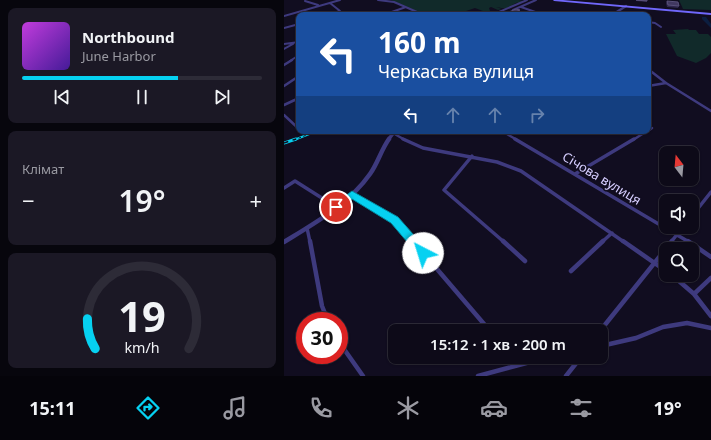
<!DOCTYPE html>
<html lang="uk">
<head>
<meta charset="utf-8">
<style>
	body { margin:0; font-family:"Noto Sans",sans-serif; background:#1b1825; color:#f1f3f6; height:100vh; display:flex; flex-direction:column; font-size:15px; white-space:nowrap }
	* { box-sizing:border-box; margin:0 }
	p { font-size:13px; color:#9a9aa2 }
	.icon { flex:none; width:22px; height:22px; fill:none; stroke:currentColor; stroke-width:2; stroke-linecap:round; stroke-linejoin:round }
	.map { position:relative; flex:1; overflow:hidden }
	.details { display:flex; flex-direction:column; gap:8px; padding:8px; background:#07060d; width:284px }
	.details>* { flex:none }
	.guide { position:absolute; left:12px; top:12px; width:355px; height:122px; border-radius:8px; box-shadow:0 1px 3px #0004,0 0 0 1px #2d2b37; background:#1a4fa0; color:#fff; overflow:hidden }
	.needle { width:26px; rotate:344deg }
	.controls { position:absolute; left:375px; top:146px; display:grid; gap:8px }
	.controls a { display:grid; place-items:center; width:40px; height:40px; border-radius:8px; background:#0d0a18; box-shadow:0 1px 3px #0004,0 0 0 1px #2d2b37; font-size:20px }
	.speed { position:absolute; left:12px; top:312px; display:flex; gap:8px; font-size:20px; font-weight:700; text-align:center }
	.speed>* { display:grid; place-content:center; width:52px; height:52px; border-radius:50%; background:#0d0a18; box-shadow:0 1px 3px #0004,0 0 0 1px #2d2b37; line-height:1 }
	.speed .limit { border:6px solid #d22; background:#fff; color:#111 }
	.pin { position:absolute; display:grid; place-items:center; width:34px; height:34px; color:#fff; margin:-17px; border:2px solid #fff; border-radius:50%; box-shadow:0 1px 4px #0007 }
	.me { position:absolute; width:44px; margin:-22px; rotate:320deg; stroke-linejoin:round; filter:drop-shadow(0 0 3px #0008) }
	.turn { display:flex; align-items:center; gap:14px; height:84px; padding:0 16px; font-size:18px }
	.turn .icon { width:52px; height:52px; stroke-width:2.5 }
	.turn b { display:block; font-size:28px; line-height:34px }
	.lanes { display:flex; align-items:center; height:38px; padding:0 16px; background:#0003; justify-content:center; gap:20px; direction:ltr }
	.lanes .off { opacity:.35 }
	.big { font-size:30px; font-weight:600; line-height:1.1 }
	.details .tile { flex:1; display:flex; flex-direction:column; justify-content:center; gap:6px; min-width:0; padding:0 14px; border-radius:8px; background:#1b1825 }
	.details .dial { align-items:center; gap:0 }
	.dial svg { height:104px; overflow:visible; fill:none; stroke:#2d2b37; stroke-width:7; stroke-linecap:round; text-anchor:middle }
	.dial text { fill:#f1f3f6; stroke:none }
	.song { display:flex; align-items:center; gap:12px }
	.cover { width:48px; height:48px; border-radius:6px; background:linear-gradient(135deg,hsl(290 70% 55%),hsl(260 70% 35%)) }
	.played { height:4px; border-radius:2px; background:linear-gradient(90deg,#06d1f1 65%,#2d2b37 65%) }
	.keys { display:flex; justify-content:space-around; direction:ltr }
	.heat { display:flex; justify-content:space-between; align-items:center; font-size:22px; direction:ltr }
	.trip { position:absolute; left:104px; top:324px; width:220px; height:40px; border-radius:8px; background:#0d0a18; box-shadow:0 1px 3px #0004,0 0 0 1px #2d2b37; font-weight:600; line-height:40px; text-align:center }
	.tabs { display:flex; height:64px; justify-content:space-around; align-items:center; background:#05040a; color:#9a9aa2 }
	.tabs .icon { width:28px; height:28px }
	.tabs .selected { color:#06d1f1 }
	.tabs b { font-size:18px; color:#f1f3f6 }
	main { display:flex; flex:1; min-height:0 }
	.map>svg:first-child { display:block }
	.green { fill:#112a2a }
	.lines { fill:none; stroke-linecap:round; stroke-linejoin:round }
	.river { fill:#0c1e40; fill-rule:evenodd }
	.minor-far3 { stroke:#3e3a7e; stroke-width:2 }
	.minor-far2 { stroke:#3e3a7e; stroke-width:2.5 }
	.minor-far1 { stroke:#3e3a7e; stroke-width:3.5 }
	.minor { stroke:#3e3a7e; stroke-width:4.5 }
	.tertiary-far2 { stroke:#3e3a7e; stroke-width:2.5 }
	.tertiary-far1 { stroke:#3e3a7e; stroke-width:3.5 }
	.tertiary { stroke:#3e3a7e; stroke-width:4.5 }
	.secondary { fill:#7067fb; fill-rule:evenodd }
	.rail-far1-casing { stroke:#06d1f1; stroke-width:2 }
	.rail-casing { stroke:#06d1f1; stroke-width:3 }
	.rail-far1 { stroke:#110d20; stroke-width:1; stroke-dasharray:2.5; stroke-linecap:butt }
	.rail { stroke:#110d20; stroke-width:1.5; stroke-dasharray:4.5; stroke-linecap:butt }
	.wall { fill:#2f274d }
	.shaded-wall { fill:#1c1533 }
	.building { fill:#413860; stroke:#585079 }
	.route { fill:#06d1f1; stroke:#04889d }
	.labels { text-anchor:middle; stroke-width:3.5; stroke-linejoin:round; paint-order:stroke }
	.street-label { font-size:13px; fill:#d5cdfe; stroke:#110d20 }
</style>
</head>
<body>
<main>
<section class="details">
<div class="tile">
<div class="song"><i class="cover"></i><div><b>Northbound</b><p>June Harbor</p></div></div>
<div class="played"></div>
<div class="keys"><svg class="icon" aria-label="previous" viewBox="0 0 24 24"><path d="M18 5L8 12l10 7zM5 5v14"/></svg><svg class="icon" aria-label="pause" viewBox="0 0 24 24"><path d="M8 5v14M16 5v14"/></svg><svg class="icon" aria-label="next" viewBox="0 0 24 24"><path d="M6 5l10 7-10 7zM19 5v14"/></svg></div>
</div>
<div class="tile"><p>Клімат</p>
<div class="heat"><a>−</a><b class="big">19°</b><a>+</a></div>
</div>
<div class="tile dial"><svg viewBox="0 0 100 80">
<path d="M14 69A42 42 0 1 1 86 69"/>
<path d="M14 69A42 42 0 0 1 8 46" stroke="#06d1f1"/>
<text x="50" y="56" font-size="32" font-weight="700">19</text>
<text x="50" y="72" font-size="11">km/h</text>
</svg></div>
</section>
<div class="map">
<svg width="427" height="376" viewBox="0 0 427 376">
	<rect width="100%" height="100%" fill="#110d20"/>
	<!-- green -->
	<path class="green" d="M107 0H234L240 1 234 4 233 3 234 2 228 5 233 4 223 9 212 7 218 9 214 10 207 7 205 8 206 11 204 13 191 8 170 15H142Z
		M395 0H427V10L399 9Z
		M404 29 408 33 405 30H412L415 34H424L427 37V53L422 58 412 63 393 56 382 34H392L389 30Z"/>
	<g class="lines">
		<!-- river -->
		<path class="river" d="M418 17H422L427 24V28L418 19Z"/>
		<!-- minor-far3 -->
		<path class="minor-far3" d="M94 0 110 2 140 15
			M21 1 34 5
			M237 7 260 15
			M229 10 252 0
			M43 15 56 11 46 3
			M99 15 122 7
			M208 15 243 0
			M0 16 56 0
			M364 22 371 23 377 27
			M0 28 15 24
			M0 44 15 42
			M0 49 9 44
			M6 61 15 55"/>
		<!-- minor-far2 -->
		<path class="minor-far2" d="M0 65 8 60
			M364 69 382 83 427 111
			M0 86 15 76
			M364 86 382 83
			M0 105 15 98
			M0 115 15 129
			M218 131 233 140
			M364 131 368 128
			M109 133 121 140
			M349 140 363 131"/>
		<!-- minor-far1 -->
		<path class="minor-far1" d="M119 139 139 148 213 162 237 171 340 242
			M231 139 405 242
			M188 156 160 190 220 242
			M291 174 350 139
			M0 188 11 181 52 207
			M68 195 102 213 111 220 130 242
			M408 216 427 192
			M23 228 26 242
			M318 242 328 233
			M387 242 399 227"/>
		<!-- minor -->
		<path class="minor" d="M26 241 38 306 44 321
			M129 241 206 331
			M219 241 241 261
			M339 241 382 271
			M404 241 427 257
			M287 271 319 241
			M388 275 410 294 427 316
			M410 294 427 278
			M316 331 388 241
			M55 342 79 376
			M317 346 352 338 379 327 403 323 427 328
			M228 357 234 365
			M194 376 265 357
			M282 376 297 357"/>
		<!-- tertiary-far2 -->
		<path class="tertiary-far2" d="M328 15 342 6"/>
		<!-- tertiary-far1 -->
		<path class="tertiary-far1" d="M104 140 111 131"/>
		<!-- tertiary -->
		<path class="tertiary" d="M0 242C31 223 65 204 86 174 94 163 97 150 105 139"/>
		<!-- secondary -->
		<path class="secondary" d="M269 0H279L427 13V15L270 1Z"/>
		<defs>
			<path id="rail-far1" d="M10 140 33 131"/>
			<path id="rail" d="M0 143 12 139"/>
		</defs>
		<!-- rail-far1 casing -->
		<use href="#rail-far1" class="rail-far1-casing"/>
		<!-- rail casing -->
		<use href="#rail" class="rail-casing"/>
		<!-- rail-far1 -->
		<use href="#rail-far1" class="rail-far1"/>
		<!-- rail -->
		<use href="#rail" class="rail"/>
	</g>
	<!-- wall -->
	<path class="wall" d="M352 0H363V2L352 1Z
		M383 1 395 6 394 8 383 7 382 3Z"/>
	<!-- shaded-wall -->
	<path class="shaded-wall" d="M236 10V14L232 15H224Z"/>
	<!-- building -->
	<path class="building" d="M352 0H363V1Z
		M383 1 394 2 395 6 384 5Z
		M232 9 236 10 224 15 220 14Z
		M315 13 319 14 318 15H311Z"/>
	<!-- route -->
	<path class="route" d="M68 191 114 217 143 250 144 253 143 256H135L107 223 68 199 56 210H49V205Z"/>
	<g class="labels">
		<!-- street labels -->
		<g class="street-label">
			<text transform="translate(318 178) rotate(31)" y="5">Січова вулиця</text>
		</g>
	</g>
</svg>
<div class="controls">
<a><svg class="needle" viewBox="-14 -14 28 28"><path d="M0-13l5 13h-10z" fill="#e53935"/><path d="M0 13l5-13h-10z" fill="#9a9aa2"/></svg></a>
<a><svg class="icon" aria-label="sound" viewBox="0 0 24 24"><path d="M4 9h4l5-4v14l-5-4H4zM17 9q2 3 0 6"/></svg></a>
<a><svg class="icon" aria-label="search" viewBox="0 0 24 24"><circle cx="10" cy="10" r="6"/><path d="M15 15l6 6"/></svg></a>
</div>
<div class="speed"><div class="limit">30</div></div>
<div class="pin" style="left:52px;top:207px;background:#d93025"><svg class="icon" aria-label="arrive" viewBox="0 0 24 24"><path d="M6 21V4h12l-3 4 3 4H6"/></svg></div>
<svg class="me" style="left:139px;top:253px" viewBox="-20 -20 40 40"><circle r="19" fill="#fff"/><path d="M0-13L10 11 0 6-10 11z" fill="#06d1f1"/></svg>
<div class="trip">15:12 · 1 хв · 200 m</div>
<div class="guide">
<div class="turn"><svg class="icon" aria-label="left" viewBox="0 0 24 24"><path d="M17 20v-9H6M10 6l-5 5 5 5"/></svg><div><b>160 m</b>Черкаська вулиця</div></div>
<div class="lanes"><svg class="icon" aria-label="left" viewBox="0 0 24 24"><path d="M17 20v-9H6M10 6l-5 5 5 5"/></svg><svg class="icon off" aria-label="ahead" viewBox="0 0 24 24"><path d="M12 20V5M6 11l6-6 6 6"/></svg><svg class="icon off" aria-label="ahead" viewBox="0 0 24 24"><path d="M12 20V5M6 11l6-6 6 6"/></svg><svg class="icon off" aria-label="right" viewBox="0 0 24 24"><path d="M7 20v-9h11M14 6l5 5-5 5"/></svg></div>
</div>
</div>
</main>
<nav class="tabs">
<b>15:11</b>
<svg class="icon selected" aria-label="directions" viewBox="0 0 24 24"><path d="M12 3l9 9-9 9-9-9zM9 14v-3h6M13 9l2 2-2 2"/></svg>
<svg class="icon" aria-label="music" viewBox="0 0 24 24"><path d="M9 18V5l10-2v13"/><circle cx="6" cy="18" r="3"/><circle cx="16" cy="16" r="3"/></svg>
<svg class="icon" aria-label="phone" viewBox="0 0 24 24"><path d="M5 4h4l2 5-3 2q2 4 5 5l2-3 5 2v4C11 20 4 13 5 4z"/></svg>
<svg class="icon" aria-label="climate" viewBox="0 0 24 24"><path d="M12 3v18M4 7l16 10M4 17L20 7"/></svg>
<svg class="icon" aria-label="car" viewBox="0 0 24 24"><path d="M5 17H2v-5l4-1 3-4h7l3 4 3 1v5h-3M9 17h6M6 11h13"/><circle cx="7" cy="17" r="2"/><circle cx="17" cy="17" r="2"/></svg>
<svg class="icon" aria-label="filters" viewBox="0 0 24 24"><path d="M4 7h16M4 17h16"/><circle cx="9" cy="7" r="2"/><circle cx="15" cy="17" r="2"/></svg>
<b>19°</b>
</nav>
</body>
</html>
